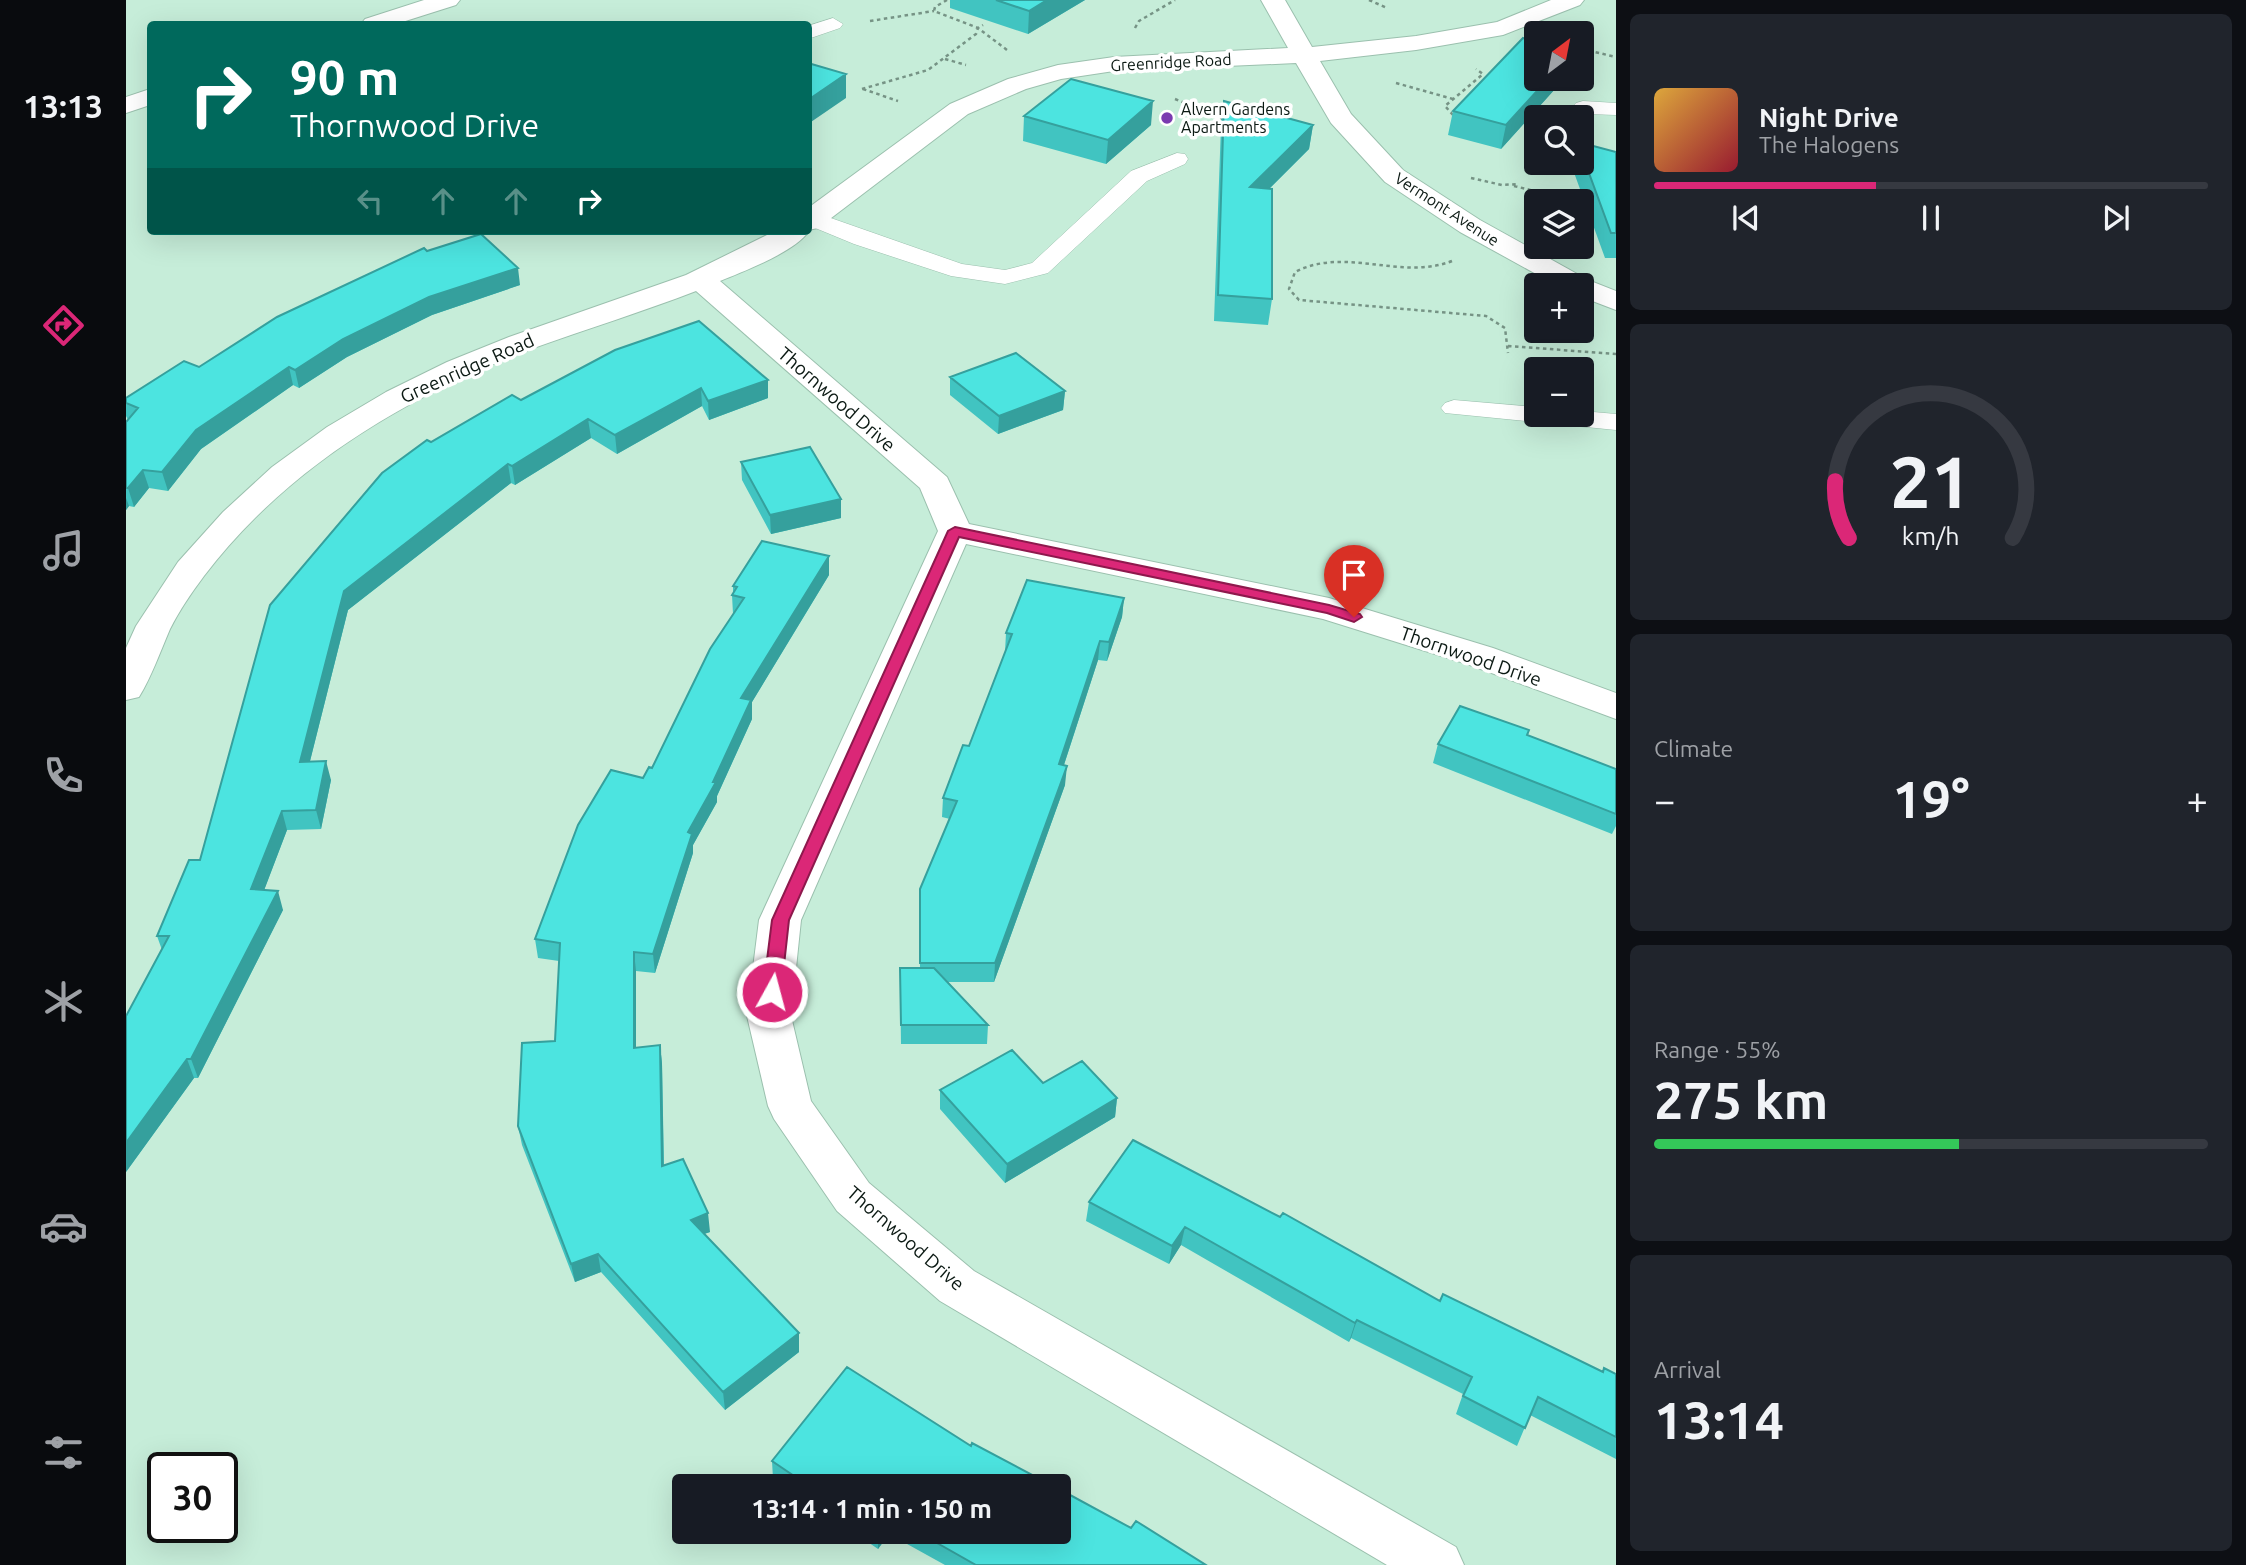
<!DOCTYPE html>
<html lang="en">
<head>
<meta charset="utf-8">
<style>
	body { margin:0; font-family:Ubuntu,sans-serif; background:#20242c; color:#f1f3f6; height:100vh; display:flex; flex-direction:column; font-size:26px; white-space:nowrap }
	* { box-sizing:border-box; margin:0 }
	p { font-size:23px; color:#9ea1a6 }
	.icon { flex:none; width:38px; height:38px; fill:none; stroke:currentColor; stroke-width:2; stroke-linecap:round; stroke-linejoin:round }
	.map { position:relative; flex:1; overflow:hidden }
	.side { display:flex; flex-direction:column; gap:14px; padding:14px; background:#0d0f14; width:630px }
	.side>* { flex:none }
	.hud { position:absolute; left:21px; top:21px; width:665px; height:214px; border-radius:7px; box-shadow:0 7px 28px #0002; background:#00695c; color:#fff; overflow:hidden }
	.needle { width:46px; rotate:32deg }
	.controls { position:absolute; left:1398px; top:21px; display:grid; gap:14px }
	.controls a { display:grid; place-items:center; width:70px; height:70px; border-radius:7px; background:#171b24; box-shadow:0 7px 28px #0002; font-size:35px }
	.speed { position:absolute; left:21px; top:1452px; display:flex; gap:14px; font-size:35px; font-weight:700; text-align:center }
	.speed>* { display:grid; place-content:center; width:91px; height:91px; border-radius:50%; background:#171b24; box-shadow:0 7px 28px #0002; line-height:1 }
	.speed .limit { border:4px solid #111; border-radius:10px; background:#fff; color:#111 }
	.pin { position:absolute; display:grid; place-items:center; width:60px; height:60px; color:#fff; margin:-72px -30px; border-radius:50% 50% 50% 0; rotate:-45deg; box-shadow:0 0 7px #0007 }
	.pin .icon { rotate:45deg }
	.me { position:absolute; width:77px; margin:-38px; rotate:7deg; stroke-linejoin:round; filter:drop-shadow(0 0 5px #0008) }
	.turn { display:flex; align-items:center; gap:24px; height:147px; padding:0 28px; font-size:32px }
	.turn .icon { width:91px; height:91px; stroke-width:2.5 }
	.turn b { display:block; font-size:49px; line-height:60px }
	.lanes { display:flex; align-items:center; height:66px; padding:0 28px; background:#0003; justify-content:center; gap:35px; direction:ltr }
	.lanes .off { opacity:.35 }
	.big { font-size:52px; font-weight:600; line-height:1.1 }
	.side .widget { flex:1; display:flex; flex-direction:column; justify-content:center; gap:10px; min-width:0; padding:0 24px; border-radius:10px; background:#20242c }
	.side .dial { align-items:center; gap:0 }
	.dial svg { height:182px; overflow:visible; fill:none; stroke:#363941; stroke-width:7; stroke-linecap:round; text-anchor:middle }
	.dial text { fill:#f1f3f6; stroke:none }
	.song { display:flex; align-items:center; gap:21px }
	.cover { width:84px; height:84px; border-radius:10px; background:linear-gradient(135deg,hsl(40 70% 55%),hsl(350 70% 35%)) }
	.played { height:7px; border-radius:4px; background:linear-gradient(90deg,#db2777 40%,#363941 40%) }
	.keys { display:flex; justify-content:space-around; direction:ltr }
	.heat { display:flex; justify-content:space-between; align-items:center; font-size:38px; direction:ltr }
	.charge { height:10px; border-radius:5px; background:linear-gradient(90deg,#34c759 55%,#363941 0) }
	.trip { position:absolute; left:546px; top:1474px; width:399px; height:70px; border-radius:7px; background:#171b24; box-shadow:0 7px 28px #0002; font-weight:600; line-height:70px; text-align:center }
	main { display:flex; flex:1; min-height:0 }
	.menu { display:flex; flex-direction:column; width:126px; justify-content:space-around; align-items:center; background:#090b0e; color:#9ea1a6 }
	.menu .icon { width:49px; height:49px }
	.menu .on { color:#db2777 }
	.menu b { font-size:32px; color:#f1f3f6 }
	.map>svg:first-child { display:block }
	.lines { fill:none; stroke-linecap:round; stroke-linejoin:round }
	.lane-casing { stroke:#9bc0ae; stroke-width:1 }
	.street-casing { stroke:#9bc0ae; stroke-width:2 }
	.path { stroke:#769385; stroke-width:2.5; stroke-dasharray:3.5 3.5; stroke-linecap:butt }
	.lane { fill:#fff; fill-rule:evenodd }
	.street { fill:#fff; fill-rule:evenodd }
	.wall { fill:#41c4c1 }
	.shaded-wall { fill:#35a09d }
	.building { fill:#4ce4e0; stroke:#35a09d; stroke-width:2 }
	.route { fill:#db2777; stroke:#8e194d; stroke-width:2 }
	.poi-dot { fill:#7a3bb0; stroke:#fff; stroke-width:2.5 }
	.labels { text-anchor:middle; stroke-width:7; stroke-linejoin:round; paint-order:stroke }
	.far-street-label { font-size:16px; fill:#0b1913; stroke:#fff }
	.far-poi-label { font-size:16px; fill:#0b1913; stroke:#fff; text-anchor:start }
	.street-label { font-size:19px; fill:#0b1913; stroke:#fff }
</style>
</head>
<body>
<main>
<nav class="menu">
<b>13:13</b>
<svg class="icon on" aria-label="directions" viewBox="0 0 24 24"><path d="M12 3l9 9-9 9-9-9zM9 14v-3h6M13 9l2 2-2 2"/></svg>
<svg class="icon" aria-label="music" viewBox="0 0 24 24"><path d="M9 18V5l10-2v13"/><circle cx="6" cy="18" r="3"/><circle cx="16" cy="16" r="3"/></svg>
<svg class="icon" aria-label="phone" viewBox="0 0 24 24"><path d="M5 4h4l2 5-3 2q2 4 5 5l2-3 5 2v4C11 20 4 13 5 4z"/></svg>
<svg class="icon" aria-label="climate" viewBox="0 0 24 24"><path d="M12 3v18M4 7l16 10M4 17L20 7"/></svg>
<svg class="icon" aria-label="car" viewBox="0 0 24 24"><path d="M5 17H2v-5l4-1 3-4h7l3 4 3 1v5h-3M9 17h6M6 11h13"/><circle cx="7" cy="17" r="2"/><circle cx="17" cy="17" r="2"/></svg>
<svg class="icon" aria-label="filters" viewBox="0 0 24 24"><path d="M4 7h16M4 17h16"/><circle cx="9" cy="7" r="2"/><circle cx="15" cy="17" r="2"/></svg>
</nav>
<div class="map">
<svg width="1490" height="1565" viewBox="0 0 1490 1565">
	<rect width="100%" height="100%" fill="#c6edd9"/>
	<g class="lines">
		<defs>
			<path id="lane" d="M707 18 717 24 714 28 682 39V26Z
				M1457 101 1490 103V115L1462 114 1456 120V117H1437L1450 103Z
				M1051 153 1059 154 1062 159 1059 164 1021 181 922 273 879 284 825 276 728 244 682 225V210L836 264 879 270 906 263 1005 171Z
				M1328 400 1410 407V415H1456V411L1490 414V430L1319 413 1315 408 1319 403Z"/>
			<path id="street" d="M298 0H334L330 5 270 24H235L239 19Z
				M1135 0H1159L1186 47 1290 36 1371 22 1425 0H1458L1454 5 1377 35 1290 50 1194 61 1225 114 1277 170 1354 220 1462 280 1490 291V310L1456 297V285H1430L1334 232 1259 182 1205 123 1170 63 988 71 935 79 900 89 842 114 692 228 682 230V208L824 104 882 79 932 65 988 57 1162 48Z
				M24 89V105L0 113V97Z
				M682 230 683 231C669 252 618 271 594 281L821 477 843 524 1203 598 1367 648 1490 693V719L1341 664 1197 619 840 544 675 920 665 1016 685 1101 743 1183 848 1271 1330 1547 1338 1565H1261L814 1301 711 1211 648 1119 642 1106 621 1016 633 920 812 531 794 488 570 291C516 312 460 329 405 349 281 396 160 468 78 576 66 592 53 611 44 629 34 652 26 676 13 697L0 700V648L10 626 52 562 97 512 146 467 201 427 260 392 321 362 383 337 560 275 649 231Z"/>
		</defs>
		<!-- lane casing -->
		<use href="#lane" class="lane-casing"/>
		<!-- street casing -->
		<use href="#street" class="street-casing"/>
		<!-- path -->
		<path class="path" d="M821 0 809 7 808 11 852 28 881 50
			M1243 0 1261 8
			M744 21 808 11
			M1009 28 1013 21 1049 0
			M1456 49 1490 57
			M819 59 840 65
			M1270 83 1327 99
			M736 89 802 70 850 34 852 28 857 25
			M737 89 772 101
			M1049 99 1099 120
			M1327 115 1319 106 1357 74 1350 69
			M1345 178 1376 185 1393 184
			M1388 186 1450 201 1457 191
			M1326 261C1275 281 1219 246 1169 272L1163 289 1173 300 1360 316 1379 328 1382 353
			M1382 346 1490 354"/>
		<!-- lane -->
		<use href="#lane" class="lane"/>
		<!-- street -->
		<use href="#street" class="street"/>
	</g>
	<!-- wall -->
	<path class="wall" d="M824 0H959L902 34 824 8Z
		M1410 79H1438L1375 149 1322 135 1327 111Z
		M1098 101 1187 125 1183 149 1144 188 1146 299 1142 325 1088 321 1095 125Z
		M898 116 1025 125 980 164 897 141Z
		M1456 143 1490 152V258H1479L1446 167 1447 163H1456Z
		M301 251 394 285 306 315 221 357 173 388 167 385 75 449 42 491 23 488 8 507 3 506 0 510V422L2 420 0 416V398L73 367Z
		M489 350 642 398 583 420 576 406 491 454 465 438 389 485 385 483 222 610 184 761 205 780 195 829 161 830 138 890 157 910 72 1078H68L0 1172 36 950 31 936 74 860 305 442 395 400Z
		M824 377 939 391 937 410 872 434 824 395Z
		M615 462 715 499V518L645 534 616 480Z
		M703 556V575L626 702V719L591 796V802L567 845V853L529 973 510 971V1048L534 1045 536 1064 538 1166 584 1232 578 1234 673 1333V1352L599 1410 475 1272 449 1282 396 1145 392 1126 429 1041 433 961 412 958 409 939 517 778 526 768 607 614 606 595 607 593V586Z
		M998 598 996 617 981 661 972 660 938 765 939 785 868 982H822L862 1025 861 1044H775L774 968H794V889L824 819 816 817 817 798 843 746 879 652 880 633Z
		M1403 730 1402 735 1490 769V826L1486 834 1307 763 1312 744Z
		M917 1083 991 1098 989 1117 879 1183 814 1109V1090Z
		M1007 1140 1314 1301 1477 1372 1490 1374V1459L1404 1415 1391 1446 1330 1414 1337 1394 1225 1338 1223 1342 1055 1245 1043 1264 960 1221 963 1202Z
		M845 1446 927 1486H658L647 1479 646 1461Z
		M1005 1528 1080 1565H819L763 1534 752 1549 726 1531H933Z"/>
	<!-- shaded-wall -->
	<path class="shaded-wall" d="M921 0H959L902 34 903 11Z
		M720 74V98L682 124V100Z
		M1422 79H1438L1375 149 1380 125Z
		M1027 101 1025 125 980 164 982 140Z
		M1187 125 1183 149 1120 212 1124 187Z
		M392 268 394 285 306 315 221 357 173 388 169 370 217 339 303 297Z
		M163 367 167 385 75 449 42 491 36 472 70 430Z
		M642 380V398L583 420 582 401Z
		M575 388 576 406 491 454 489 435Z
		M939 391 937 410 872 434 873 416Z
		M462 419 465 438 389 485 386 466Z
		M382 464 385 483 222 610 179 781 174 762 218 591Z
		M17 470 23 488 8 507 2 488Z
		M0 498 3 506 0 510Z
		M715 499V518L645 534 644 515Z
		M703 556V575L626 702V719L591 796V802L567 845V853L529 973 527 954 562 832 587 782 615 698Z
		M998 598 996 617 981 661 983 642Z
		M974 641 972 660 932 783 933 764Z
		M200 761 205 780 195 829 190 810Z
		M941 766 939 785 868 982 869 963Z
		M156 811 161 830 131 909 125 889Z
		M152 891 157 910 72 1078 65 1059Z
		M508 952 510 971V1067L508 1048Z
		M534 1045 536 1064 538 1185 536 1166Z
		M61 1059 68 1078 0 1172V1143Z
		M991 1098 989 1117 879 1183 881 1164Z
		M582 1213 584 1232 566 1238 565 1220Z
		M1059 1227 1055 1245 1043 1264 1046 1246Z
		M472 1254 475 1272 449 1282 445 1264Z
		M1231 1320 1225 1338 1223 1342 1229 1323Z
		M673 1333V1352L599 1410 597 1392Z
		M763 1531V1534L752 1549V1532Z"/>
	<!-- building -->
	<path class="building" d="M870 0H921L903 11Z
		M1397 38 1410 42V79H1422L1380 125 1327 111Z
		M682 63 720 74 682 100Z
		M945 79 1027 101 982 140 898 116Z
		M1098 101 1187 125 1124 187 1146 189V299L1092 295Z
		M1456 143 1490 152V233H1485L1456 154Z
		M355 234 392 268 303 297 217 339 169 370 163 367 70 430 36 472 17 470 2 488H0V422L12 408 0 403V398L58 361 73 367 151 317 298 248 301 251Z
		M573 321 642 380 582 401 575 388 489 435 462 419 386 466 382 464 218 591 174 762 200 761 190 810 156 811 125 889 152 891 65 1059H61L0 1143V1016L43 936H31L63 860H74L144 605 256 473 301 440 305 442 386 395 395 400 489 350Z
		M890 353 939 391 873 416 824 377Z
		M684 447 715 499 644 515 615 462Z
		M636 541 703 556 615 698 625 700 587 782H590L562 832 566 834 527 954 508 952V1048L534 1045 536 1166 557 1159 582 1213 565 1220 673 1333 597 1392 472 1254 445 1264 392 1126 396 1043 429 1041 434 943 409 939 452 825 485 770 517 778 523 767 526 768 584 649 618 598 606 595 611 587 607 586Z
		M901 580 998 598 983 642 974 641 933 764 941 766 869 963H794V889L831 801 817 798 837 745 843 746 886 634 880 633Z
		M1334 706 1403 730 1401 735 1490 769V814L1312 744Z
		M774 968H808L862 1025H775Z
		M886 1050 917 1083 956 1061 991 1098 881 1164 814 1090Z
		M1007 1140 1154 1217 1157 1213 1314 1301 1317 1294 1477 1372 1478 1368 1490 1374V1437L1412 1397 1399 1428 1337 1396 1346 1377 1231 1320 1229 1323 1059 1227 1046 1246 963 1202Z
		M721 1367 845 1446 846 1443 927 1486H683L646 1461Z
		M933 1489 1005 1528 1010 1521 1080 1565H850L790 1531H933Z"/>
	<!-- route -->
	<path class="route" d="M829 527 1203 605 1234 614 1236 617 1228 622 1201 613 833 537 663 920 655 992 652 997H640L637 992 646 920 822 531Z"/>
	<!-- markers -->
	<circle class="poi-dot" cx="1041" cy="118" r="7"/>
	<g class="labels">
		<!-- far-street labels -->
		<g class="far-street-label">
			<text transform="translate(1045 62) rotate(-3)" y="6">Greenridge Road</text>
			<text transform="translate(1321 209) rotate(33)" y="6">Vermont Avenue</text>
		</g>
		<!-- far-poi labels -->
		<g class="far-poi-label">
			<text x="1055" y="115">Alvern Gardens<tspan x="1055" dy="18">Apartments</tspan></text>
		</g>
		<!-- street labels -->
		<g class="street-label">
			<text transform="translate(341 368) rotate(-24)" y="7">Greenridge Road</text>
			<text transform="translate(711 399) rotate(41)" y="7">Thornwood Drive</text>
			<text transform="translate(1345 656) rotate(19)" y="7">Thornwood Drive</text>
			<text transform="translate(780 1238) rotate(41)" y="7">Thornwood Drive</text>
		</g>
	</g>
</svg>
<div class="controls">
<a><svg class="needle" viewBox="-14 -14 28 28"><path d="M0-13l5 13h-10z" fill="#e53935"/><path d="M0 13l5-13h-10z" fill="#9ea1a6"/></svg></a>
<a><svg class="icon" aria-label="search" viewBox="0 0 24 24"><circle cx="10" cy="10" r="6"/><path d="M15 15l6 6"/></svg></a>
<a><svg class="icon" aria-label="layers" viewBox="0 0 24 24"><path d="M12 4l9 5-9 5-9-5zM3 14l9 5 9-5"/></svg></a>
<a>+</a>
<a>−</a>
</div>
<div class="speed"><div class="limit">30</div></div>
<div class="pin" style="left:1228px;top:617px;background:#d93025"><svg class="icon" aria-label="arrive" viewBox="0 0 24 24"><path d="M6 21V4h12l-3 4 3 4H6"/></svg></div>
<svg class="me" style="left:646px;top:992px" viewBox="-20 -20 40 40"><circle r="17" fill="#db2777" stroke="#fff" stroke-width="3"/><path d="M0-11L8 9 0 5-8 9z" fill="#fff"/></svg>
<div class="trip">13:14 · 1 min · 150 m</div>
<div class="hud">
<div class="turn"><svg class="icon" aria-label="right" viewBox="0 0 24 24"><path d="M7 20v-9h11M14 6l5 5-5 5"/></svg><div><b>90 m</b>Thornwood Drive</div></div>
<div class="lanes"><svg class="icon off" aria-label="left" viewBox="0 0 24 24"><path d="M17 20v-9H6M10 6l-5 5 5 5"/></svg><svg class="icon off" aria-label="ahead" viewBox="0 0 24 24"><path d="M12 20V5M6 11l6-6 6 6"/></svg><svg class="icon off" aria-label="ahead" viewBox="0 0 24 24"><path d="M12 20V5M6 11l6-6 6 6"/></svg><svg class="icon" aria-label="right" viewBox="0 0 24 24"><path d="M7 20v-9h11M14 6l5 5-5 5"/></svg></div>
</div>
</div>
<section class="side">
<div class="widget">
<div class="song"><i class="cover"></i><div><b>Night Drive</b><p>The Halogens</p></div></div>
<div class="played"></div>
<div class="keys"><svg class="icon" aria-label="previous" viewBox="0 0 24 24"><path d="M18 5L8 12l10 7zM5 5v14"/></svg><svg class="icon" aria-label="pause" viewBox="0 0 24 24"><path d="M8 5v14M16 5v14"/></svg><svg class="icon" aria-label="next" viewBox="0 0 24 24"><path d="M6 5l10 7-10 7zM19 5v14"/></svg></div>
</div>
<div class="widget dial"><svg viewBox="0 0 100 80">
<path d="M14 69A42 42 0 1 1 86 69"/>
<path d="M14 69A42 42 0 0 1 8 44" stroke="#db2777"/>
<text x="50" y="56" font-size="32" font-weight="700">21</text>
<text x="50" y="72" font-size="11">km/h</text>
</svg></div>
<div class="widget"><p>Climate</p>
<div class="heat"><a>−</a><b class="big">19°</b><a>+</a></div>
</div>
<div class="widget"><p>Range · 55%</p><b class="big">275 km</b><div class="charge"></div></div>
<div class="widget"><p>Arrival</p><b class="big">13:14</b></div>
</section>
</main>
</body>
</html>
